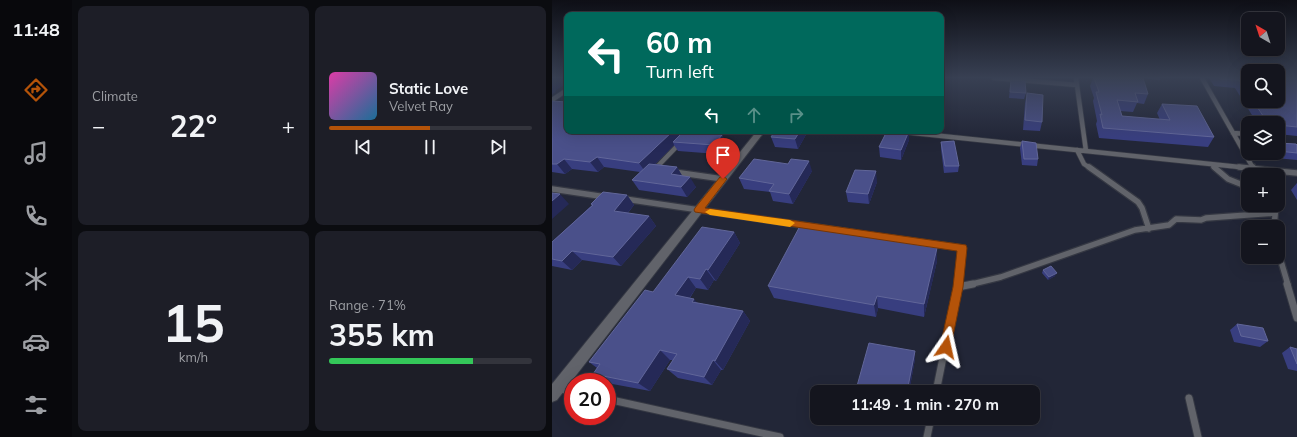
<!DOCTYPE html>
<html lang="en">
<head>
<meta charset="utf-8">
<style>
	body { margin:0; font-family:Mulish,sans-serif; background:#1d1e27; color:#f1f3f6; height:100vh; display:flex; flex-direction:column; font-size:15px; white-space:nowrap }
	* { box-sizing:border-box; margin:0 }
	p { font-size:13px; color:#9d9fa4 }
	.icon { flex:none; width:22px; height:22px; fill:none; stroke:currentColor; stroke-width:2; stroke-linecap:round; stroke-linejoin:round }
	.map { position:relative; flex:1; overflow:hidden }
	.sheet { display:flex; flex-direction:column; gap:6px; padding:6px; background:#0b0c10; width:480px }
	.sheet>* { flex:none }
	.guide { position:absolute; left:12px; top:12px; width:380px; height:122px; border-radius:8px; box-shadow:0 4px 16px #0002,0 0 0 1px #33343c; background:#00695c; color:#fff; overflow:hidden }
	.needle { width:26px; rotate:321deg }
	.buttons { position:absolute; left:689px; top:12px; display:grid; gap:8px }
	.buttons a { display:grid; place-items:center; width:44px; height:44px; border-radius:8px; background:#14151e; box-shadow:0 4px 16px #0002,0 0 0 1px #33343c; font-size:20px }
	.speed { position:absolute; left:12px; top:373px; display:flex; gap:8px; font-size:20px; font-weight:700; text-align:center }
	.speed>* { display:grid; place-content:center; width:52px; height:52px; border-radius:50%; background:#14151e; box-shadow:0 4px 16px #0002,0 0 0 1px #33343c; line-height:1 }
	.speed .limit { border:6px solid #d22; background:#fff; color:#111 }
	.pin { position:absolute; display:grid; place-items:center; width:34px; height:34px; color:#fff; margin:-41px -17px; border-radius:50% 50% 50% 0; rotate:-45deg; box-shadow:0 0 4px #0007 }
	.pin .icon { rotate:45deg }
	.me { position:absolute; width:44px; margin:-22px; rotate:11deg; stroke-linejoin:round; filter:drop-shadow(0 0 3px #0008) }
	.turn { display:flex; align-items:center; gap:14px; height:84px; padding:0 16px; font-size:18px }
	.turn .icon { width:52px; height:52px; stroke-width:2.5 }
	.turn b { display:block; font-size:28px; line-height:34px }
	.lanes { display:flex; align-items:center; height:38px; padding:0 16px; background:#0003; justify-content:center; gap:20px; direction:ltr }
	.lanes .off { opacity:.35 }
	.big { font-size:30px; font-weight:700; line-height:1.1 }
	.sheet .card { flex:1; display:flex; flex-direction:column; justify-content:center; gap:6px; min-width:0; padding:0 14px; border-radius:8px; background:#1d1e27 }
	.sheet .dial { align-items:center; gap:0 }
	.dial b { font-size:52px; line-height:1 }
	.song { display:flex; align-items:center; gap:12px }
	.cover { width:48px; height:48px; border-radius:6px; background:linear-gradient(135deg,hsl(320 70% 55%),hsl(200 70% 35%)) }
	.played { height:4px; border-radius:2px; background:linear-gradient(90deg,#b45309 50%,#33343c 50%) }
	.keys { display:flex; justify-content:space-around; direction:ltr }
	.heat { display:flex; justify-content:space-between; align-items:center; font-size:22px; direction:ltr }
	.charge { height:6px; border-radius:3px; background:linear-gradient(90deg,#34c759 71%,#33343c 0) }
	.sheet .tiles { flex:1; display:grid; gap:6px; grid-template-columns:repeat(2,1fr) }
	.trip { position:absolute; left:258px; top:385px; width:230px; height:40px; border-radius:8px; background:#14151e; box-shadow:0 4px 16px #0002,0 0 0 1px #33343c; font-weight:700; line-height:40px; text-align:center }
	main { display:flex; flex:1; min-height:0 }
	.tabs { display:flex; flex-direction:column; width:72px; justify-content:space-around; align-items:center; background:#08080c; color:#9d9fa4 }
	.tabs .icon { width:28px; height:28px }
	.tabs .current { color:#b45309 }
	.tabs b { font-size:18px; color:#f1f3f6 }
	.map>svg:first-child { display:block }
	.built { fill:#222637; fill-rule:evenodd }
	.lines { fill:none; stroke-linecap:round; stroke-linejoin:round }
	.service-far2-casing { stroke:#353843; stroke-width:6 }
	.service-far1-casing { stroke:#353843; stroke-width:8 }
	.service-casing { stroke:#353843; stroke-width:9 }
	.tertiary-casing { stroke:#353843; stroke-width:2 }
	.service-far2 { stroke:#61636a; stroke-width:4.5 }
	.service-far1 { stroke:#61636a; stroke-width:5.5 }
	.service { stroke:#61636a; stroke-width:7 }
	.tertiary { fill:#61636a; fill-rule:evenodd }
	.wall { fill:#383e7f }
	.shaded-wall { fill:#252957 }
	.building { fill:#4a508a; stroke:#616699 }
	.route { fill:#b45309; stroke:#753606 }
	.slow { fill:#f59e0b }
</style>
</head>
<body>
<main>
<nav class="tabs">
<b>11:48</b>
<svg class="icon current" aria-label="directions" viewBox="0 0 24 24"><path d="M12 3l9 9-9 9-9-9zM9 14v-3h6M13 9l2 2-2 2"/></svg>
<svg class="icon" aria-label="music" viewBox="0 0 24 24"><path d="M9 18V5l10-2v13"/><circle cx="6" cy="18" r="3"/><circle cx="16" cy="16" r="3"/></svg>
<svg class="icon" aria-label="phone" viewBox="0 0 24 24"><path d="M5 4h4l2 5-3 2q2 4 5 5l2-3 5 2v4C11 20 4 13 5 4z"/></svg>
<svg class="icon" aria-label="climate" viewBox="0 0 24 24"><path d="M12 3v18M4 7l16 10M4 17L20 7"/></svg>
<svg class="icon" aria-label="car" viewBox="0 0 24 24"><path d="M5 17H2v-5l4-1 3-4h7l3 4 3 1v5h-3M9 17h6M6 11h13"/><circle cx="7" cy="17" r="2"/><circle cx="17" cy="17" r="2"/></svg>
<svg class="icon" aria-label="filters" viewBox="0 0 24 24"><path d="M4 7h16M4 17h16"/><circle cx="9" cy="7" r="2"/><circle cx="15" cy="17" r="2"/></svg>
</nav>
<section class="sheet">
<div class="tiles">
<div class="card"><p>Climate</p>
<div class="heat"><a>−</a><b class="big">22°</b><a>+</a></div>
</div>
<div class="card">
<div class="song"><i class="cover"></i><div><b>Static Love</b><p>Velvet Ray</p></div></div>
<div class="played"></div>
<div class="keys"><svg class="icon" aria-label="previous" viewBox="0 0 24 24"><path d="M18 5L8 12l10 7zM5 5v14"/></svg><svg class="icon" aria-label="pause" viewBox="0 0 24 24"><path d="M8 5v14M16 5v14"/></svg><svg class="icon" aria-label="next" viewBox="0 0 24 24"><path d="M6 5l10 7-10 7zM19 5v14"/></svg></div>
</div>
<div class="card dial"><b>15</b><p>km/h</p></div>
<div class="card"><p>Range · 71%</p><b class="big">355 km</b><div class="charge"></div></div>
</div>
</section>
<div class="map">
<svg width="745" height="437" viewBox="0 0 745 437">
	<rect width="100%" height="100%" fill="#1a1c28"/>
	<!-- built -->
	<path class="built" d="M0 78H15V131H389V78H696V101H726L745 78V437H0ZM696 123H726V153H696ZM696 175H726V205H696ZM696 227H726V257H696ZM21 382H55V416H21ZM265 392H481V418H265Z"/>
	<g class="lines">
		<defs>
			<path id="service-far2" d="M442 78 525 85
				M524 78 534 151
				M650 78 701 168
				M0 100 15 90
				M342 131 697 168
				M681 133 696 134
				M688 144 696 145
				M525 150 532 164 538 168
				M661 165 663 168
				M104 168 128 143"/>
			<path id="service-far1" d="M537 167 586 202 590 208 597 229
				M662 167 676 179 696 187
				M687 167 745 173
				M701 167 702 169
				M103 169 105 167
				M122 172 171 179
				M0 189 54 197
				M73 199 304 233
				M722 227 724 205
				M338 238 410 248 406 285
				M726 251 736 285
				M416 285 449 277 583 230 617 225 624 219 649 220 654 218 723 213"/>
			<path id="service" d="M735 284 745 318
				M406 287 421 284
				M6 388 21 392
				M384 392 406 284
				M637 398 646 437
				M55 399 228 437
				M375 437 379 418"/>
			<path id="tertiary" d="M205 131H213L5 400 0 402V384Z"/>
		</defs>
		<!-- service-far2 casing -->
		<use href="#service-far2" class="service-far2-casing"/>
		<!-- service-far1 casing -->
		<use href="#service-far1" class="service-far1-casing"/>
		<!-- service casing -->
		<use href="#service" class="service-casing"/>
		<!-- tertiary casing -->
		<use href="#tertiary" class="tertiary-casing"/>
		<!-- service-far2 -->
		<use href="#service-far2" class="service-far2"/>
		<!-- service-far1 -->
		<use href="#service-far1" class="service-far1"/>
		<!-- service -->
		<use href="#service" class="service"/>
		<!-- tertiary -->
		<use href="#tertiary" class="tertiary"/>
	</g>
	<!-- wall -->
	<path class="wall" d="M541 78H608V80L591 78 596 94 592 104 585 103 581 112 568 111 570 116 608 120 605 113 610 104 662 137 656 147 547 138 544 124 545 121 541 101 542 98 538 86Z
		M657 78H696V101H726L745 78V136L726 134V123H705L683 88 662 86Z
		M459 80 474 93 472 99 457 98 458 86Z
		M475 93 490 122 488 131 471 130 473 103Z
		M0 101 173 132 170 135 174 143 166 154 126 151 122 145 103 164 125 167 130 176 144 187 135 197 87 190 80 180 88 172 52 167 46 172 20 169 13 174 0 172Z
		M256 131 246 149 223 147 219 137Z
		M335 131H357V140L349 160 328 157 327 147Z
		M470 141 486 159 485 166 470 165 468 148Z
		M389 142 407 166 406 172 392 173 389 149Z
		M726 143 745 145V160L703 156 702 153H726Z
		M260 171 241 204 221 201 218 192 192 189 187 178Z
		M325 182 317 204 296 202 294 192Z
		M745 183V200L739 190Z
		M75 195 82 205 76 213 97 216 104 226 69 266 30 260 20 270 0 266V242L40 205 39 204Z
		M182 232 188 243 164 281 162 280 156 290 144 288 138 298 146 303 191 311 198 321 171 370H169L160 385 126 378 115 369 121 360H118L98 391 55 383V382H53L41 374 45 368 37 362 101 292Z
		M296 232 344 237V241L385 261 372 317 326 308 324 317 222 298 216 286Z
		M491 270 503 276 496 280 490 273Z
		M685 324 716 341 708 347 682 342 678 330Z
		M738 347 745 349V371L736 369 730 353Z
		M363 351V359L357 392H307L305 386Z"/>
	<!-- shaded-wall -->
	<path class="shaded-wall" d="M2 78H15V83L3 91 4 92 0 94V79Z
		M121 131H136L121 142 122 145 94 173 87 163Z
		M163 131H173V132L170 135 174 143 166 154 162 145 160 134Z
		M248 131H256L246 149 243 139Z
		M357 131V140L349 160V150Z
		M45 157 52 167 46 172 38 162Z
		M12 159 20 169 13 174 5 164Z
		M257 161 260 171 241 204 237 194Z
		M125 167 131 177 119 174Z
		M324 171 325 182 317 204 316 194Z
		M138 177 144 187 135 197 129 187Z
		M8 194 17 204 0 219V201Z
		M75 195 82 205 69 221 62 211Z
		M97 216 104 226 69 266 61 257Z
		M182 232 188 243 164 281 156 270Z
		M385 248V261L372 317V304Z
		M20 251 30 260 20 270 10 261Z
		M154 269 162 280 156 290 148 279Z
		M505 273 503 276 496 280 497 277Z
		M136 277 144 288 132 306 123 295Z
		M325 296 326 308 324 317 322 305Z
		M142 299 150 309 140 302Z
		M191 311 198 321 171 370 163 361Z
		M108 350 118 360 98 391 86 383Z
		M363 351V359L357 392H355Z
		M161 360 169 370 160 385 152 377Z"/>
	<!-- building -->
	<path class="building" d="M542 78H591L596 94 583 93 586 102 565 100 570 116 618 120 610 104 645 106 662 137 551 128 548 114 550 115 544 92H547Z
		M666 78H696V93L687 80 667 79Z
		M726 78H745V127L726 125V123H716L701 101H726Z
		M459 80 473 81 474 93 458 92Z
		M475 93 491 95 490 122 473 120Z
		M0 101 15 102V131H121L87 163 45 157 38 162 12 159 5 164H0Z
		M132 131H163L160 134 170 135 162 145 121 142Z
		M223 131H248L243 139 219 137Z
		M335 131H357L349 150 327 147Z
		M402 141 407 166H393L389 142Z
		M470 141 484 143 486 159H472Z
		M726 143 744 144 745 145V153L726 151Z
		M202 159 236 164 239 159 257 161 237 194 217 191 222 184 187 178Z
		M97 164 125 167 119 174 138 177 129 187 80 180Z
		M303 170 324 171 316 194 294 192Z
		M51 192 75 195 62 211 97 216 61 257 20 251 10 261 0 259V242L41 205 39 204Z
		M0 193 8 194 0 201Z
		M248 226 296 232 297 230 344 237 342 241 385 248 372 304 325 296 322 305 216 286Z
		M150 227 182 232 156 270 154 269 148 279 136 277 123 295 142 299 140 302 191 311 163 361 161 360 152 377 115 369 125 354 108 350 86 383 41 374 48 364 37 362 93 290 101 292Z
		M499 266 505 273 497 277 491 270Z
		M685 324 711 328 716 341 689 336Z
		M317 343 363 351 355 392H342L305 386Z
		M738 347 745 349V364Z"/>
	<!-- sky -->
	<linearGradient id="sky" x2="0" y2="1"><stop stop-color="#0e0f16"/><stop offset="0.56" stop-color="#384053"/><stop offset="1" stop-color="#384053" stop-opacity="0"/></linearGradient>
	<rect width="745" height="139" fill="url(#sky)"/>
	<!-- route -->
	<path class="route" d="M171 176 175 179 153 208 414 245 415 248 411 287 398 351 394 353 389 351 388 347 401 287 405 251 143 212 142 210 143 208 168 177Z"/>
	<!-- slow -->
	<path class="slow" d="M158 209 238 220 243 223 238 227 158 215 153 212Z"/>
</svg>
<div class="buttons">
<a><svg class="needle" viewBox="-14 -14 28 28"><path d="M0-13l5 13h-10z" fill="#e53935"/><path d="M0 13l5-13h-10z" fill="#9d9fa4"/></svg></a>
<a><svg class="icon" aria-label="search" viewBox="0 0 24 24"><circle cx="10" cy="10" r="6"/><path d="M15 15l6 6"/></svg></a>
<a><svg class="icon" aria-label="layers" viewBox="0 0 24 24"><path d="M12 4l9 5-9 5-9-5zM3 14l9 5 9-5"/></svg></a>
<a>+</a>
<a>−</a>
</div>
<div class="speed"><div class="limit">20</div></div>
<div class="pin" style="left:171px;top:179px;background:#d93025"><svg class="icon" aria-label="arrive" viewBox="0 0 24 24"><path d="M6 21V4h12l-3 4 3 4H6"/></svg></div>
<svg class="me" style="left:394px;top:347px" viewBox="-20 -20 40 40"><path d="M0-17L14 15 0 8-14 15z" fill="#b45309" stroke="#fff" stroke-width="4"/></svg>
<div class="trip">11:49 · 1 min · 270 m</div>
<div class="guide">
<div class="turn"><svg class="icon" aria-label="left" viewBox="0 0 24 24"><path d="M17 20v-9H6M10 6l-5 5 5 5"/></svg><div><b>60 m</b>Turn left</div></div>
<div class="lanes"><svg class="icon" aria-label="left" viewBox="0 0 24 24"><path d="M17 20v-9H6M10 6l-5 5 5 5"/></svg><svg class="icon off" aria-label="ahead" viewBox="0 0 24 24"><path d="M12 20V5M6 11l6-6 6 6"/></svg><svg class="icon off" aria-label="right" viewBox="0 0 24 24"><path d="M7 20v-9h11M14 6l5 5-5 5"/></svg></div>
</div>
</div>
</main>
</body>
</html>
